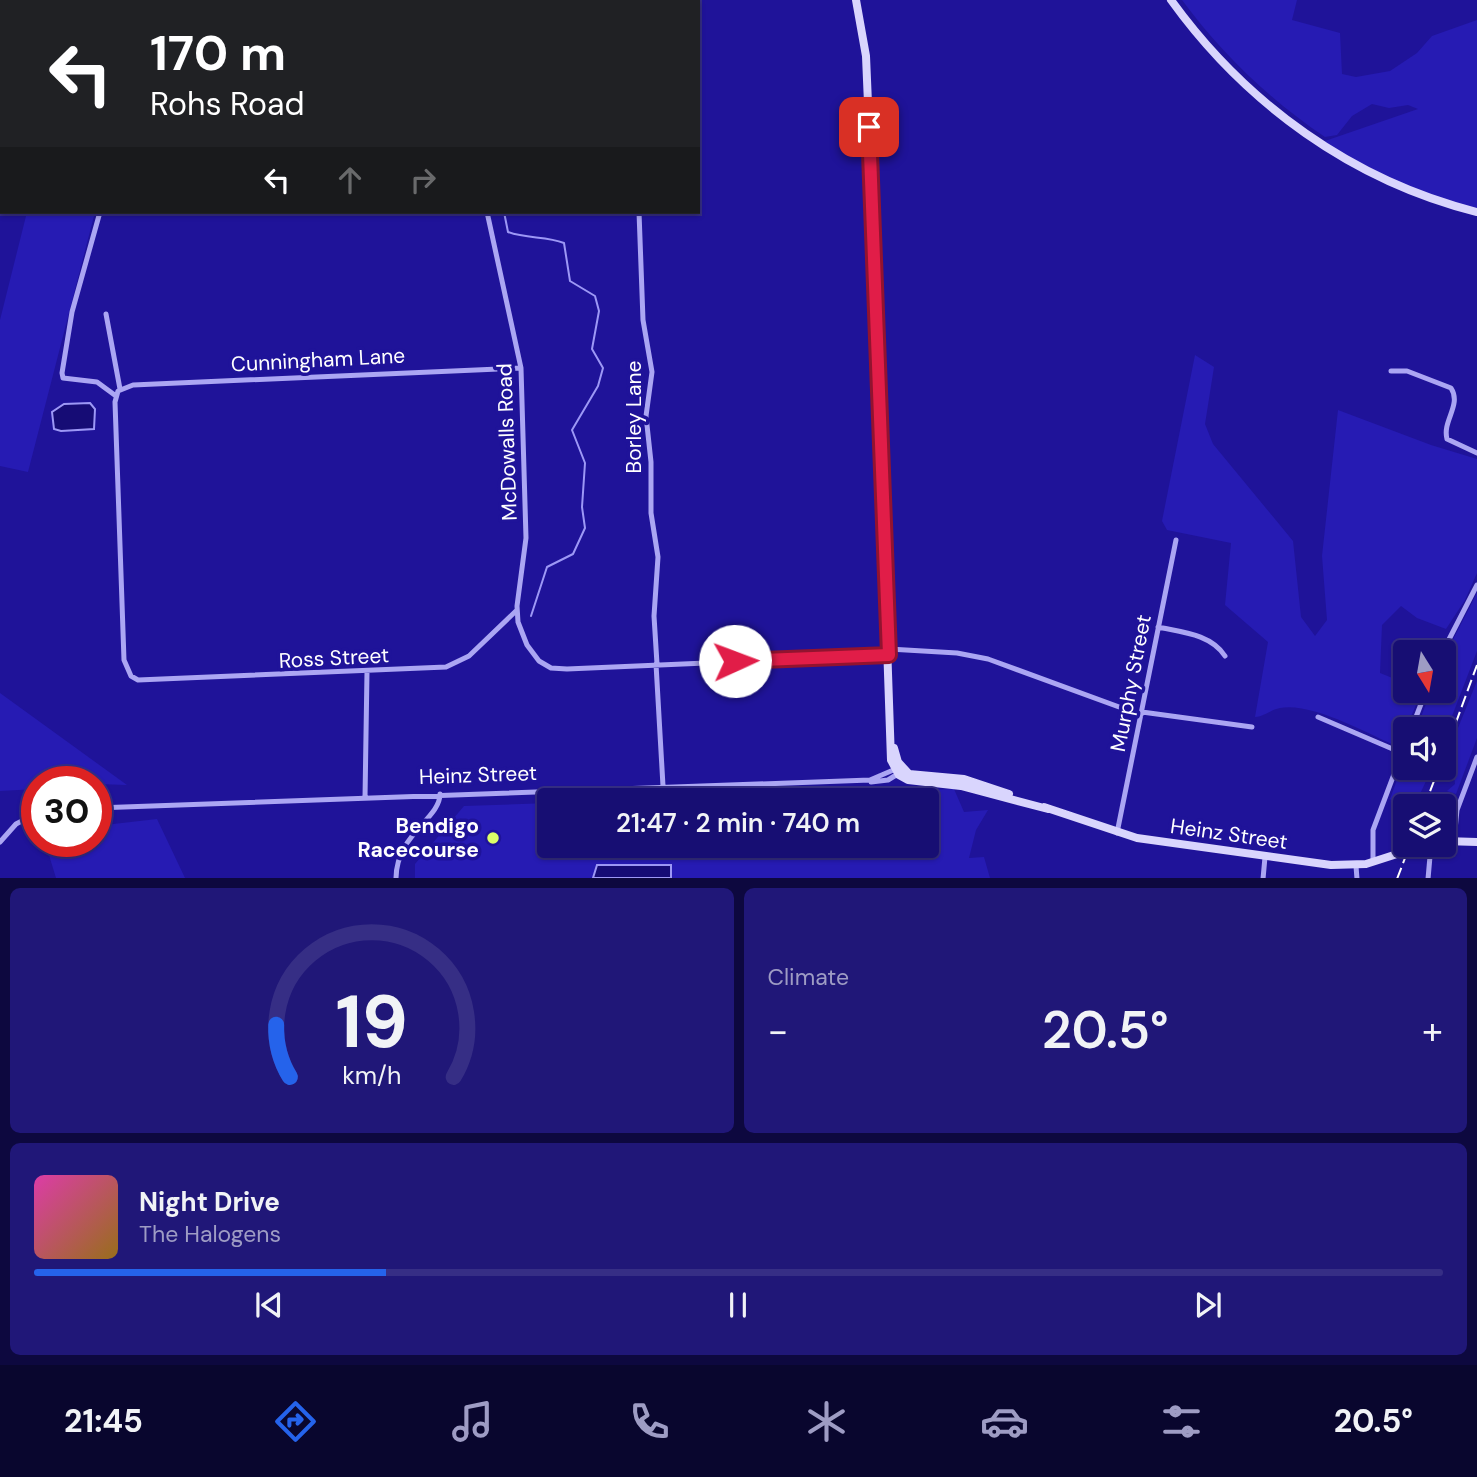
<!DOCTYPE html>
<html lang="en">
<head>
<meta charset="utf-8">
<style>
	body { margin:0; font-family:"DM Sans",sans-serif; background:#201778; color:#f1f3f6; height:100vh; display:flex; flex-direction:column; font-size:26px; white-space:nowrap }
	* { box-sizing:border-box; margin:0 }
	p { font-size:23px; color:#9e9cc4 }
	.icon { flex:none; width:38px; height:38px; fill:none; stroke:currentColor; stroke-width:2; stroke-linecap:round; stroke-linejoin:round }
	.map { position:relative; height:878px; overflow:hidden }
	.details { display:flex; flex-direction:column; gap:10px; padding:10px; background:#0d083f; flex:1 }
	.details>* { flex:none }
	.banner { position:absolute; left:0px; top:0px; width:700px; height:214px; box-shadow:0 2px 5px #0004,0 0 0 2px #362e85; background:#202124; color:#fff; overflow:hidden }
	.needle { width:46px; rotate:169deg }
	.controls { position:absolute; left:1393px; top:640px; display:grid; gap:14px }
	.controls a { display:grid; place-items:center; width:63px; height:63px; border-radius:7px; background:#170e73; box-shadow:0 2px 5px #0004,0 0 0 2px #362e85; font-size:35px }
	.speed { position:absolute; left:21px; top:766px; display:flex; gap:14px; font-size:35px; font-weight:700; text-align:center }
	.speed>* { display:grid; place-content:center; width:91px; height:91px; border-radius:50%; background:#170e73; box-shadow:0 2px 5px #0004,0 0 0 2px #362e85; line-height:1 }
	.speed .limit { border:10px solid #d22; background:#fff; color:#111 }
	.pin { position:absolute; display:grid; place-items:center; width:60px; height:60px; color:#fff; margin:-30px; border-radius:14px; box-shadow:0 4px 10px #0006 }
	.me { position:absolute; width:77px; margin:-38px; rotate:88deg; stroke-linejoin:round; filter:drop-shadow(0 0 5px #0008) }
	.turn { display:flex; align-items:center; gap:24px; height:147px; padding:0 35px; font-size:32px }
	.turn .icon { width:91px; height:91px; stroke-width:2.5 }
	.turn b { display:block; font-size:49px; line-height:60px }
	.lanes { display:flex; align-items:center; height:66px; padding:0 35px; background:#0003; justify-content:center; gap:35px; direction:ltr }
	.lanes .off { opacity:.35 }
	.big { font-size:52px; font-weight:600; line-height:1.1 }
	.details .tile { flex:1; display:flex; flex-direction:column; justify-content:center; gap:10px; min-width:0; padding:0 24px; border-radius:10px; background:#201778 }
	.details .dial { align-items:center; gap:0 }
	.dial svg { height:182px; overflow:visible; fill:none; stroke:#362e85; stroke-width:7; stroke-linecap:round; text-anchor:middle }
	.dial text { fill:#f1f3f6; stroke:none }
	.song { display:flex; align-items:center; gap:21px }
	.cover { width:84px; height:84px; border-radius:10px; background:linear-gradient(135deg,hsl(320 70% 55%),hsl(40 70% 35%)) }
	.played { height:7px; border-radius:4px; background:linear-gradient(90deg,#2563eb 25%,#362e85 25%) }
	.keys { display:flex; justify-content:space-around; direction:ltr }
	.heat { display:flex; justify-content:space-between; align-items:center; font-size:38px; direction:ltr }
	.details .tiles { flex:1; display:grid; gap:10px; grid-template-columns:1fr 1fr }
	.tile:last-child { grid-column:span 2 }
	.trip { position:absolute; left:537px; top:788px; width:402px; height:70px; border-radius:7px; background:#170e73; box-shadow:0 2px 5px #0004,0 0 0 2px #362e85; font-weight:600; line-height:70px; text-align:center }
	.menu { display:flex; height:112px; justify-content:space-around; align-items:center; background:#09062e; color:#9e9cc4 }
	.menu .icon { width:49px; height:49px }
	.menu .on { color:#2563eb }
	.menu b { font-size:32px; color:#f1f3f6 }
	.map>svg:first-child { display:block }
	.green { fill:#261bb3 }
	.water { fill:#160c75; stroke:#9d98f6; stroke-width:2 }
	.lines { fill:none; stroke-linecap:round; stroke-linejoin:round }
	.stream { stroke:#9d98f6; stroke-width:2 }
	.street { stroke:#aba6f3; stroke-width:5 }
	.secondary { stroke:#d9d5fd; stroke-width:8 }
	.rail { stroke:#fff; stroke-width:2; stroke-dasharray:12 5; stroke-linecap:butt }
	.route-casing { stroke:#92132f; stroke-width:18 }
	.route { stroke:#e11d48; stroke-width:12 }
	.poi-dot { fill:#dcff68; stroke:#1f1399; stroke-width:2.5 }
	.labels { text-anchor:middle; stroke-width:7; stroke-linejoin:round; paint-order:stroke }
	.street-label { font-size:21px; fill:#fff; stroke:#1f1399 }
	.poi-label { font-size:21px; font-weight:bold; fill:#fff; stroke:#1f1399; text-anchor:end }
</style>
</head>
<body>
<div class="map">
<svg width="1477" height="879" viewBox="0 0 1477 879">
	<rect width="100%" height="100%" fill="#1f1399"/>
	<!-- green -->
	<path class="green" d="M1182 0H1297L1292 20 1340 33 1342 74 1356 77 1390 71 1417 53 1432 36 1477 20V208L1429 200 1322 142 1418 109 1408 105 1389 108 1372 104 1352 116 1337 135 1325 137C1270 100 1221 53 1182 0Z
		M27 212H95L28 472 0 466V320Z
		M1195 355 1214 367 1205 424 1213 444 1293 541 1301 617 1315 636 1327 620 1322 556 1338 410 1431 445 1477 459V573L1465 600 1446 629 1417 618 1401 606 1382 625 1380 673 1405 683V691H1422L1398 747C1369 734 1312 702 1280 708 1270 710 1265 716 1255 717L1268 642 1225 605 1231 543 1167 530 1162 521Z
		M1477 593V651L1444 737V730H1416L1431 691H1444V657Z
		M1477 681V738L1456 794 1447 791 1455 784 1453 764 1446 772 1441 770Z
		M0 693 127 785 37 782V789L0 791Z
		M1405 758V768H1432L1414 807H1405V813L1390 799Z
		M954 789 964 812 988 810 976 830 969 858 984 857 990 878 415 879V864L464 806 549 803 550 845H928V800H641Z
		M157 819 185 878H56L45 842H96V826Z"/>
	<!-- water -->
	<path class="water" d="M90 403 95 409 94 429 61 431 54 429 52 412 64 404Z
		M597 865H671V878H593Z"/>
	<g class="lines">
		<!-- stream -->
		<path class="stream" d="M26 2 28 0
			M487 2 490 0
			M0 20 2 19
			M0 88 2 92
			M504 212 508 232C527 239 546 236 564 243L570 281 595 296 599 311 592 349 603 368 598 386 572 430 585 463 582 507 585 528 573 554 547 567 531 616"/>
		<!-- street -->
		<path class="street" d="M450 0 451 2
			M164 2V0
			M607 2 608 0
			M100 212 72 312 62 373 63 378 97 382 116 396
			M487 212 521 368 526 538 517 606 518 622 527 645 539 661 551 668 567 669 889 655
			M639 212 643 320 652 372 646 416 651 462V513L658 557 654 616 657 664
			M106 314 120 389
			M1391 371H1407L1451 388C1462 405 1442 421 1447 439L1477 453
			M517 610 469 656 446 667 138 680 131 676 124 660 115 402 118 391 133 385 521 368
			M1158 627C1181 632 1211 634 1225 656
			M889 649 957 653 988 659 1141 715
			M1442 653 1477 585
			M656 664 663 786
			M1142 712 1252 727
			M1318 717 1402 753
			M1411 730 1426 691
			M871 782 888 780 901 772
			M365 798 367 672
			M96 808 870 780 898 768
			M1117 833 1176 540
			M1454 840 1457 810 1477 757
			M0 842 16 824 37 813
			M1373 862V830L1405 745
			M1356 866 1357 879
			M396 879C396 834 440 819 440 794
			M1263 879 1265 857
			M1428 879 1431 845"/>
		<!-- secondary -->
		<path class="secondary" d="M856 0 866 56 870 151 891 760 899 775 908 780 961 786 1048 809
			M1171 0C1246 104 1353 181 1477 212
			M894 748 898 762 909 774 964 779 1009 794
			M1044 807 1137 838 1331 865 1366 864 1425 845
			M1444 841 1477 842"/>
		<!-- rail -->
		<path class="rail" d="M1444 755 1477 665
			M1424 807 1439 768
			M1397 879 1410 845"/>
	</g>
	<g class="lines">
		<defs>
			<path id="route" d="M735 661 889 655 869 127"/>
		</defs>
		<!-- route casing -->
		<use href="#route" class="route-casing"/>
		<!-- route -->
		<use href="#route" class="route"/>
	</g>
	<!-- markers -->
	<circle class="poi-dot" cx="493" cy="838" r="7"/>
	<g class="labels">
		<!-- street labels -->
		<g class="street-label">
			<text transform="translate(318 360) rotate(-3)" y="7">Cunningham Lane</text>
			<text transform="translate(634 417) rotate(-90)" y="7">Borley Lane</text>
			<text transform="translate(507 442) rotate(-92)" y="7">McDowalls Road</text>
			<text transform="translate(334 658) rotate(-3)" y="7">Ross Street</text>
			<text transform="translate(1131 683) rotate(-79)" y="7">Murphy Street</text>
			<text transform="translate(478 775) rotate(-2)" y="7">Heinz Street</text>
			<text transform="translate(1229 834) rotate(8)" y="7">Heinz Street</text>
		</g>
		<!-- poi labels -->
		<g class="poi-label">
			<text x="479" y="833">Bendigo<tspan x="479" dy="24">Racecourse</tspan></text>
		</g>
	</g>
</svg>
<div class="controls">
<a><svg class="needle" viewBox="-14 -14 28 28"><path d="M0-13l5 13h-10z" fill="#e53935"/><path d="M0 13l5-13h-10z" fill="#9e9cc4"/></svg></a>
<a><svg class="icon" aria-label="sound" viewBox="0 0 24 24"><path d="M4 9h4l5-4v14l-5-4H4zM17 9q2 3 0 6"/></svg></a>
<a><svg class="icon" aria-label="layers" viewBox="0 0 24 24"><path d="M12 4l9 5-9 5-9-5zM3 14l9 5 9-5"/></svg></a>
</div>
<div class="speed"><div class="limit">30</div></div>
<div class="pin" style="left:869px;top:127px;background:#d93025"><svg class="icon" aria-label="arrive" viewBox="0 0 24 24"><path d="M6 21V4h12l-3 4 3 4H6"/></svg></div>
<svg class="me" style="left:735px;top:661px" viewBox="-20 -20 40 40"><circle r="19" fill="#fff"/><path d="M0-13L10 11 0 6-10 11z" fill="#e11d48"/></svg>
<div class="trip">21:47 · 2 min · 740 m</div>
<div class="banner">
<div class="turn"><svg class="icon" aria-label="left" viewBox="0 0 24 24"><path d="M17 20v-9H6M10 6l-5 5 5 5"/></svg><div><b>170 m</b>Rohs Road</div></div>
<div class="lanes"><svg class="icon" aria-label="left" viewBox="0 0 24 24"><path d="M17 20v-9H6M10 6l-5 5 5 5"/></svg><svg class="icon off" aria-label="ahead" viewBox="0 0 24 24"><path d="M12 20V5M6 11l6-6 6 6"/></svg><svg class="icon off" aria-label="right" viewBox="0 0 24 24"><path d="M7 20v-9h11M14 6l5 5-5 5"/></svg></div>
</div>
</div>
<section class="details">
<div class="tiles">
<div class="tile dial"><svg viewBox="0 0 100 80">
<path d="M14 69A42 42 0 1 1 86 69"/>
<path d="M14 69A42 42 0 0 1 8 46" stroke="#2563eb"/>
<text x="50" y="56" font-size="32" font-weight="700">19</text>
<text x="50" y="72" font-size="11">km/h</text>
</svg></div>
<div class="tile"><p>Climate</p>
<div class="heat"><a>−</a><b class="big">20.5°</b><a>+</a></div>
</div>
<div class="tile">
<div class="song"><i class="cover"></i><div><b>Night Drive</b><p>The Halogens</p></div></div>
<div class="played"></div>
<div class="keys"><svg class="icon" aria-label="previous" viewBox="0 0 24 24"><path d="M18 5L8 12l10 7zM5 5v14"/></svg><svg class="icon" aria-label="pause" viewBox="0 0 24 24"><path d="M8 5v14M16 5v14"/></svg><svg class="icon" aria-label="next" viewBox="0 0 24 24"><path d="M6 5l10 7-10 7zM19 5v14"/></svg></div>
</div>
</div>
</section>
<nav class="menu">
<b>21:45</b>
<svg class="icon on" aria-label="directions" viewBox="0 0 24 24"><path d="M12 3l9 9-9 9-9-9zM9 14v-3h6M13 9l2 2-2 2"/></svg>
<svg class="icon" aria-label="music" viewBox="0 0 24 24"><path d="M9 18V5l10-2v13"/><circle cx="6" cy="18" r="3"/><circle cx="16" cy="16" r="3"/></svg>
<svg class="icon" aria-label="phone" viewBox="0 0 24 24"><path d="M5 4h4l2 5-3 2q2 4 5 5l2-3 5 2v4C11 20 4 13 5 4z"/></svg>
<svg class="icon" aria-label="climate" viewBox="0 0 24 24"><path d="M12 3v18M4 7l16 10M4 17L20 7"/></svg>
<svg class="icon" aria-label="car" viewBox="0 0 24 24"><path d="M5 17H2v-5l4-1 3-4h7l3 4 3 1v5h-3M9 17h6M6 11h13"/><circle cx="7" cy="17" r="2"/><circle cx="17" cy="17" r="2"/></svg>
<svg class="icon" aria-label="filters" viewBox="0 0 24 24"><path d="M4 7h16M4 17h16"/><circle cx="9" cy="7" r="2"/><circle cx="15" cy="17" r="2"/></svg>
<b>20.5°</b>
</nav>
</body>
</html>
